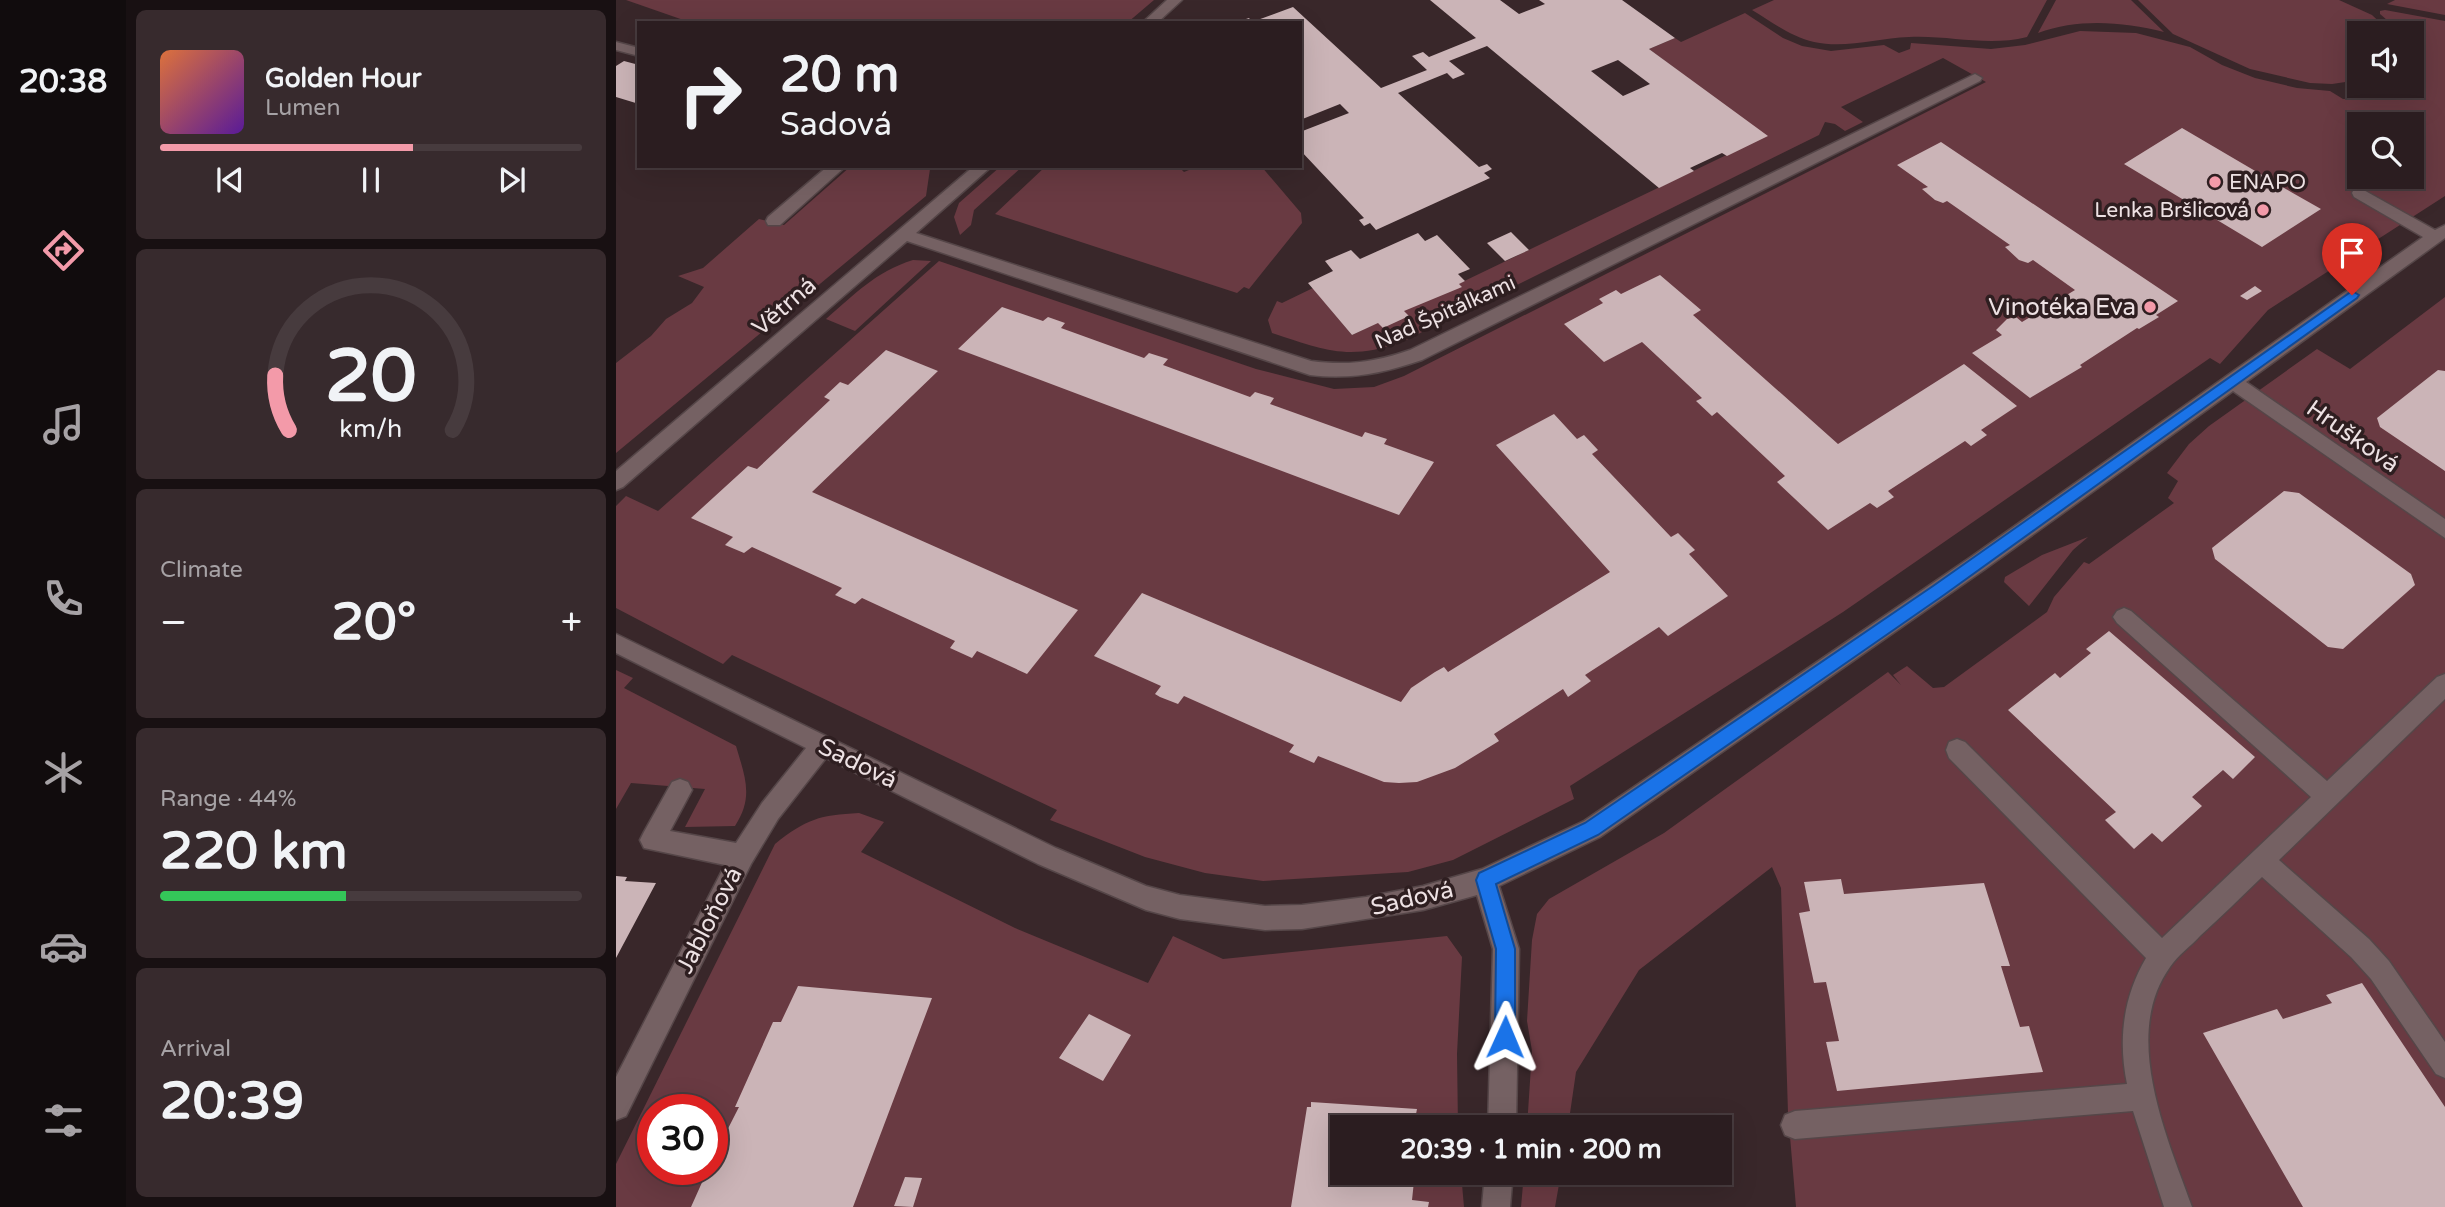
<!DOCTYPE html>
<html lang="en">
<head>
<meta charset="utf-8">
<style>
	body { margin:0; font-family:"Varela Round",sans-serif; background:#372a2d; color:#f1f3f6; height:100vh; display:flex; flex-direction:column; font-size:26px; white-space:nowrap }
	* { box-sizing:border-box; margin:0 }
	p { font-size:23px; color:#a6a2a5 }
	.icon { flex:none; width:38px; height:38px; fill:none; stroke:currentColor; stroke-width:2; stroke-linecap:round; stroke-linejoin:round }
	.map { position:relative; flex:1; overflow:hidden }
	.side { display:flex; flex-direction:column; gap:10px; padding:10px; background:#181012; width:490px }
	.side>* { flex:none }
	.guide { position:absolute; left:21px; top:21px; width:665px; height:147px; border-radius:0px; box-shadow:0 7px 28px #0002,0 0 0 2px #473b3e; background:#2b1d20; color:#f1f3f6; overflow:hidden }
	.tools { position:absolute; left:1731px; top:21px; display:grid; gap:14px }
	.tools a { display:grid; place-items:center; width:77px; height:77px; border-radius:0px; background:#2b1d20; box-shadow:0 7px 28px #0002,0 0 0 2px #473b3e; font-size:35px }
	.speed { position:absolute; left:21px; top:1094px; display:flex; gap:14px; font-size:35px; font-weight:700; text-align:center }
	.speed>* { display:grid; place-content:center; width:91px; height:91px; border-radius:50%; background:#2b1d20; box-shadow:0 7px 28px #0002,0 0 0 2px #473b3e; line-height:1 }
	.speed .limit { border:10px solid #d22; background:#fff; color:#111 }
	.pin { position:absolute; display:grid; place-items:center; width:60px; height:60px; color:#fff; margin:-72px -30px; border-radius:50% 50% 50% 0; rotate:-45deg; box-shadow:0 0 7px #0007 }
	.pin .icon { rotate:45deg }
	.me { position:absolute; width:77px; margin:-38px; rotate:1deg; stroke-linejoin:round; filter:drop-shadow(0 0 5px #0008) }
	.turn { display:flex; align-items:center; gap:24px; height:147px; padding:0 28px; font-size:32px }
	.turn .icon { width:91px; height:91px; stroke-width:2.5 }
	.turn b { display:block; font-size:49px; line-height:60px }
	.big { font-size:52px; font-weight:700; line-height:1.1 }
	.side .widget { flex:1; display:flex; flex-direction:column; justify-content:center; gap:10px; min-width:0; padding:0 24px; border-radius:10px; background:#372a2d }
	.side .dial { align-items:center; gap:0 }
	.dial svg { height:182px; overflow:visible; fill:none; stroke:#473b3e; stroke-width:7; stroke-linecap:round; text-anchor:middle }
	.dial text { fill:#f1f3f6; stroke:none }
	.song { display:flex; align-items:center; gap:21px }
	.cover { width:84px; height:84px; border-radius:10px; background:linear-gradient(135deg,hsl(20 70% 55%),hsl(270 70% 35%)) }
	.played { height:7px; border-radius:4px; background:linear-gradient(90deg,#f39aa9 60%,#473b3e 60%) }
	.keys { display:flex; justify-content:space-around; direction:ltr }
	.heat { display:flex; justify-content:space-between; align-items:center; font-size:38px; direction:ltr }
	.charge { height:10px; border-radius:5px; background:linear-gradient(90deg,#34c759 44%,#473b3e 0) }
	.trip { position:absolute; left:714px; top:1115px; width:402px; height:70px; border-radius:0px; background:#2b1d20; box-shadow:0 7px 28px #0002,0 0 0 2px #473b3e; font-weight:700; line-height:70px; text-align:center }
	main { display:flex; flex:1; min-height:0 }
	.menu { display:flex; flex-direction:column; width:126px; justify-content:space-around; align-items:center; background:#110c0d; color:#a6a2a5 }
	.menu .icon { width:49px; height:49px }
	.menu .current { color:#f39aa9 }
	.menu b { font-size:32px; color:#f1f3f6 }
	.map>svg:first-child { display:block }
	.green { fill:#693a42; fill-rule:evenodd }
	.building { fill:#cbb4b7; fill-rule:evenodd }
	.lines { fill:none; stroke-linecap:round; stroke-linejoin:round }
	.minor-casing { stroke:#554648; stroke-width:3 }
	.minor { fill:#756163; fill-rule:evenodd }
	.route { fill:#1a73e8; stroke:#114b97; stroke-width:2 }
	.poi-dot { fill:#f39aa9; stroke:#2e1e20; stroke-width:2.5 }
	.labels { text-anchor:middle; stroke-width:7; stroke-linejoin:round; paint-order:stroke }
	.far-poi-label { font-size:21px; fill:#ede1e3; stroke:#2e1e20; text-anchor:start }
	.far-street-label { font-size:21px; fill:#ede1e3; stroke:#2e1e20 }
	.street-label { font-size:24px; fill:#ede1e3; stroke:#2e1e20 }
	.poi-label { font-size:24px; fill:#ede1e3; stroke:#2e1e20; text-anchor:end }
</style>
</head>
<body>
<main>
<nav class="menu">
<b>20:38</b>
<svg class="icon current" aria-label="directions" viewBox="0 0 24 24"><path d="M12 3l9 9-9 9-9-9zM9 14v-3h6M13 9l2 2-2 2"/></svg>
<svg class="icon" aria-label="music" viewBox="0 0 24 24"><path d="M9 18V5l10-2v13"/><circle cx="6" cy="18" r="3"/><circle cx="16" cy="16" r="3"/></svg>
<svg class="icon" aria-label="phone" viewBox="0 0 24 24"><path d="M5 4h4l2 5-3 2q2 4 5 5l2-3 5 2v4C11 20 4 13 5 4z"/></svg>
<svg class="icon" aria-label="climate" viewBox="0 0 24 24"><path d="M12 3v18M4 7l16 10M4 17L20 7"/></svg>
<svg class="icon" aria-label="car" viewBox="0 0 24 24"><path d="M5 17H2v-5l4-1 3-4h7l3 4 3 1v5h-3M9 17h6M6 11h13"/><circle cx="7" cy="17" r="2"/><circle cx="17" cy="17" r="2"/></svg>
<svg class="icon" aria-label="filters" viewBox="0 0 24 24"><path d="M4 7h16M4 17h16"/><circle cx="9" cy="7" r="2"/><circle cx="15" cy="17" r="2"/></svg>
</nav>
<section class="side">
<div class="widget">
<div class="song"><i class="cover"></i><div><b>Golden Hour</b><p>Lumen</p></div></div>
<div class="played"></div>
<div class="keys"><svg class="icon" aria-label="previous" viewBox="0 0 24 24"><path d="M18 5L8 12l10 7zM5 5v14"/></svg><svg class="icon" aria-label="pause" viewBox="0 0 24 24"><path d="M8 5v14M16 5v14"/></svg><svg class="icon" aria-label="next" viewBox="0 0 24 24"><path d="M6 5l10 7-10 7zM19 5v14"/></svg></div>
</div>
<div class="widget dial"><svg viewBox="0 0 100 80">
<path d="M14 69A42 42 0 1 1 86 69"/>
<path d="M14 69A42 42 0 0 1 8 45" stroke="#f39aa9"/>
<text x="50" y="56" font-size="32" font-weight="700">20</text>
<text x="50" y="72" font-size="11">km/h</text>
</svg></div>
<div class="widget"><p>Climate</p>
<div class="heat"><a>−</a><b class="big">20°</b><a>+</a></div>
</div>
<div class="widget"><p>Range · 44%</p><b class="big">220 km</b><div class="charge"></div></div>
<div class="widget"><p>Arrival</p><b class="big">20:39</b></div>
</section>
<div class="map">
<svg width="1829" height="1207" viewBox="0 0 1829 1207">
	<rect width="100%" height="100%" fill="#39272a"/>
	<!-- green -->
	<path class="green" d="M10 0H538L511 23H76Z
		M1158 0H1431L1411 37C1371 47 1334 35 1293 37 1261 38 1230 49 1198 42 1175 37 1156 22 1136 10Z
		M1440 0H1515L1548 32C1507 22 1463 18 1422 33Z
		M1522 0H1723L1756 15 1775 33H1743V80L1716 84 1694 83 1634 69 1557 34Z
		M1779 0H1829V15L1771 4Z
		M1769 10 1829 21V196L1652 310 1604 364 1594 358 1227 612 954 786 958 799 837 860 792 872 647 881 589 873 529 857 434 820 441 810 116 655 107 664 0 608V506L10 496 42 511 323 261 640 369 718 389 758 387 788 376 1370 82 1327 58 1225 107 1247 122 1229 131 1219 124 1209 122 1203 135 786 342C731 361 709 350 656 333L652 320 661 301 666 303 697 288 736 335 1150 136 1033 49 1059 38 1065 42 1129 13 1167 38 1186 46 1215 51 1268 45 1283 53 1294 49 1295 43 1375 49 1409 45 1464 31 1520 33 1574 47 1606 65 1639 78 1681 88 1714 91 1727 99 1742 98V90L1759 86H1796V52L1805 51 1808 45 1796 38V33H1786L1764 14V11ZM1743 124H1796V177H1743Z
		M235 166H306L314 169 310 196 0 453V363L35 336 50 319 76 303 88 287 62 276 87 268 143 219 168 225Z
		M385 166H407L358 210 355 225 344 235 338 217 343 203Z
		M430 166H562L568 172 583 166H645L685 213 686 223 633 289 628 287 621 293 379 214Z
		M297 260 315 261 239 331 210 319C239 294 259 272 297 260Z
		M1829 297V1207H1180L1172 1113 1165 888 1156 867 1023 970 960 1072 952 1127H911L916 1051 911 1021 916 940 921 914 933 899 1048 833 1272 672 1285 685 1277 675 1291 666 1317 688 1328 687 1431 612 1438 597 1468 562 1473 564 1558 503 1552 498 1562 481 1551 473 1573 444 1593 426 1701 349 1734 369Z
		M1472 537 1457 550 1413 606 1388 582 1389 577 1426 555Z
		M0 670 17 678 8 688 120 746C129 777 138 797 119 826L69 827 89 789 15 783 0 809Z
		M243 813 268 822 245 852 399 928 532 983 557 936 607 959 831 936 846 957 841 1054 842 1127H726V1172L845 1173 848 1207H0V1164L159 844C190 819 204 815 243 813ZM37 1110H96V1169H37Z
		M908 1173H945L939 1207H905Z"/>
	<!-- building -->
	<path class="building" d="M814 0H884L903 14 929 4 923 0H1006L1059 38 1033 49 1152 136 1111 156 1106 153 1074 168 1078 171 1043 188 871 46 833 61 849 74 837 79 831 73 782 93 863 167 871 164 876 169 868 173 874 178 760 230 754 223 748 226 743 220 748 218 684 150V132L733 113 724 104 684 120V23L621 22 633 18 636 22 677 7 765 88 811 70 796 56 807 52 813 57 860 38ZM1002 60 1034 84 1007 96 975 71Z
		M8 61 23 65V104L0 97V66Z
		M1566 128 1675 192 1705 209 1646 247 1508 164Z
		M1325 142 1562 301 1540 315 1543 317 1523 329 1521 328 1464 365 1466 367 1414 398 1356 353 1386 335 1380 330 1391 319 1400 317 1406 322 1459 290 1417 260 1412 263 1403 260 1389 247 1394 245 1331 201 1327 203 1319 200 1306 189 1312 187 1281 165Z
		M895 232 913 250 889 261 871 243Z
		M802 233 809 241 821 235 854 269 842 274 849 281 843 284 846 287 788 311 793 316 767 328 762 323 736 335 692 283 717 271 709 261 735 250 744 259Z
		M1044 275 1085 310 1077 315 1222 444 1348 364 1401 406 1365 430 1371 435 1355 446 1349 441 1272 491 1278 497 1261 508 1254 503 1212 530 1161 482 1169 476 1101 412 1096 416 1080 401 1086 398 1026 342 988 362 948 324 987 303 983 299 1000 290 1005 294Z
		M1639 286 1646 291 1631 300 1624 296Z
		M386 307 427 321 432 317 449 323 445 328 528 358 533 353 552 359 547 365 634 397 639 392 658 398 654 404 746 437 749 432 771 439 768 444 818 462 783 515 342 349Z
		M270 350 322 371 196 492 462 610 411 674 361 651 356 658 334 648 339 641 246 598 239 604 219 595 226 588 136 547 128 553 109 545 117 537 75 518 132 466 141 469 214 400 208 397 224 382 232 385Z
		M1822 370 1829 371V471L1764 427 1761 418Z
		M938 414 961 439 968 435 982 450 976 454 1055 537 1062 533 1079 550 1073 554 1112 596 1052 636 1043 627 969 675 975 681 952 697 947 689 878 734 883 741 839 768 801 782 783 783 768 782 702 756 698 763 673 752 678 745 568 696 562 704 544 697 539 694 545 686 478 656 526 593 785 702 795 688 819 672 828 667 832 672 994 572 880 445Z
		M1668 491 1683 493 1795 574 1799 585 1727 649 1712 647 1599 559 1596 548Z
		M1493 631 1639 757 1617 779 1607 770 1576 797 1586 806 1546 842 1536 833 1518 849 1489 820 1500 812 1392 710 1439 673 1444 678 1475 653 1470 649Z
		M0 876 11 877 9 881 40 883 0 958Z
		M1225 879 1228 894 1368 883 1394 966H1385L1404 1027 1413 1026 1427 1072 1221 1091 1210 1042 1223 1041 1210 982 1198 983 1183 913 1194 911 1188 882Z
		M1746 983 1829 1107V1207H1687L1587 1033 1661 1009 1667 1019 1716 1003 1710 995Z
		M182 986 316 998 237 1207H75L92 1169H96V1160L123 1107H119L157 1022H165Z
		M473 1014 515 1035 487 1081 443 1058Z
		M695 1102 801 1109 800 1114 805 1115 804 1127H726V1172H799L796 1200 813 1202 812 1207H675L691 1107H695Z
		M289 1177 306 1178 297 1207 278 1206Z"/>
	<g class="lines">
		<defs>
			<path id="minor" d="M551 0H566L541 23H526Z
				M0 42 23 48V56L0 50Z
				M1359 74 1366 78 1364 81 806 360C768 373 735 380 694 375L291 241 7 487 0 490V471L358 166H376L300 233 695 361C730 366 760 362 794 350Z
				M212 166H230L164 225H152L150 221 152 217Z
				M1744 188 1819 230 1829 225V238L1630 382 1829 519V538L1617 391 1369 569 984 837 883 886 903 949 900 1127H872L877 949 861 895 807 910 686 929 649 930 564 919 530 910 422 864 210 758 162 819 135 864 10 1116 0 1120V1077L109 865 28 848 24 840 28 832 56 782 64 779 72 782 76 790 54 831 120 843 146 803 190 748 0 653V634L440 848 530 886 564 895 649 906 686 905 750 897 807 886 866 869 968 821 1355 557 1807 237 1738 197 1736 193 1738 189Z
				M1508 608 1515 611 1711 781 1821 677 1829 674V699L1663 860 1753 939 1773 961 1829 1042V1078L1820 1074 1755 979 1735 957 1646 877C1625 897 1605 917 1584 936 1575 946 1562 955 1554 967 1505 1035 1551 1137 1576 1207H1548L1517 1111 1179 1139 1169 1135 1165 1125 1169 1115 1179 1111 1511 1084C1502 1040 1507 997 1530 958L1333 758 1330 750 1333 742 1341 739 1349 742 1546 938 1695 797 1501 623 1497 617 1501 611Z
				M869 1172H897L894 1207H866Z"/>
		</defs>
		<!-- minor casing -->
		<use href="#minor" class="minor-casing"/>
		<!-- minor -->
		<use href="#minor" class="minor"/>
	</g>
	<!-- route -->
	<path class="route" d="M1736 291 1743 295 1741 298 1328 595 982 835 880 884 899 949V1037L896 1045 889 1047 882 1045 879 1037 880 949 860 880 863 873 969 823 1317 586Z"/>
	<!-- markers -->
	<g class="poi-dot">
		<circle cx="1599" cy="182" r="7"/>
		<circle cx="1647" cy="210" r="7"/>
		<circle cx="1534" cy="307" r="7"/>
	</g>
	<g class="labels">
		<!-- far-poi labels -->
		<g class="far-poi-label">
			<text x="1613" y="189">ENAPO</text>
			<text x="1633" y="217" text-anchor="end">Lenka Bršlicová</text>
		</g>
		<!-- far-street labels -->
		<g class="far-street-label">
			<text transform="translate(829 312) rotate(-24)" y="7">Nad Špitálkami</text>
		</g>
		<!-- street labels -->
		<g class="street-label">
			<text transform="translate(168 306) rotate(-41)" y="8">Větrná</text>
			<text transform="translate(1737 436) rotate(35)" y="8">Hrušková</text>
			<text transform="translate(242 763) rotate(26)" y="8">Sadová</text>
			<text transform="translate(796 898) rotate(-13)" y="8">Sadová</text>
			<text transform="translate(93 920) rotate(-63)" y="8">Jabloňová</text>
		</g>
		<!-- poi labels -->
		<g class="poi-label">
			<text x="1520" y="315">Vinotéka Eva</text>
		</g>
	</g>
</svg>
<div class="tools">
<a><svg class="icon" aria-label="sound" viewBox="0 0 24 24"><path d="M4 9h4l5-4v14l-5-4H4zM17 9q2 3 0 6"/></svg></a>
<a><svg class="icon" aria-label="search" viewBox="0 0 24 24"><circle cx="10" cy="10" r="6"/><path d="M15 15l6 6"/></svg></a>
</div>
<div class="speed"><div class="limit">30</div></div>
<div class="pin" style="left:1736px;top:295px;background:#d93025"><svg class="icon" aria-label="arrive" viewBox="0 0 24 24"><path d="M6 21V4h12l-3 4 3 4H6"/></svg></div>
<svg class="me" style="left:889px;top:1037px" viewBox="-20 -20 40 40"><path d="M0-17L14 15 0 8-14 15z" fill="#1a73e8" stroke="#fff" stroke-width="4"/></svg>
<div class="trip">20:39 · 1 min · 200 m</div>
<div class="guide">
<div class="turn"><svg class="icon" aria-label="right" viewBox="0 0 24 24"><path d="M7 20v-9h11M14 6l5 5-5 5"/></svg><div><b>20 m</b>Sadová</div></div>
</div>
</div>
</main>
</body>
</html>
